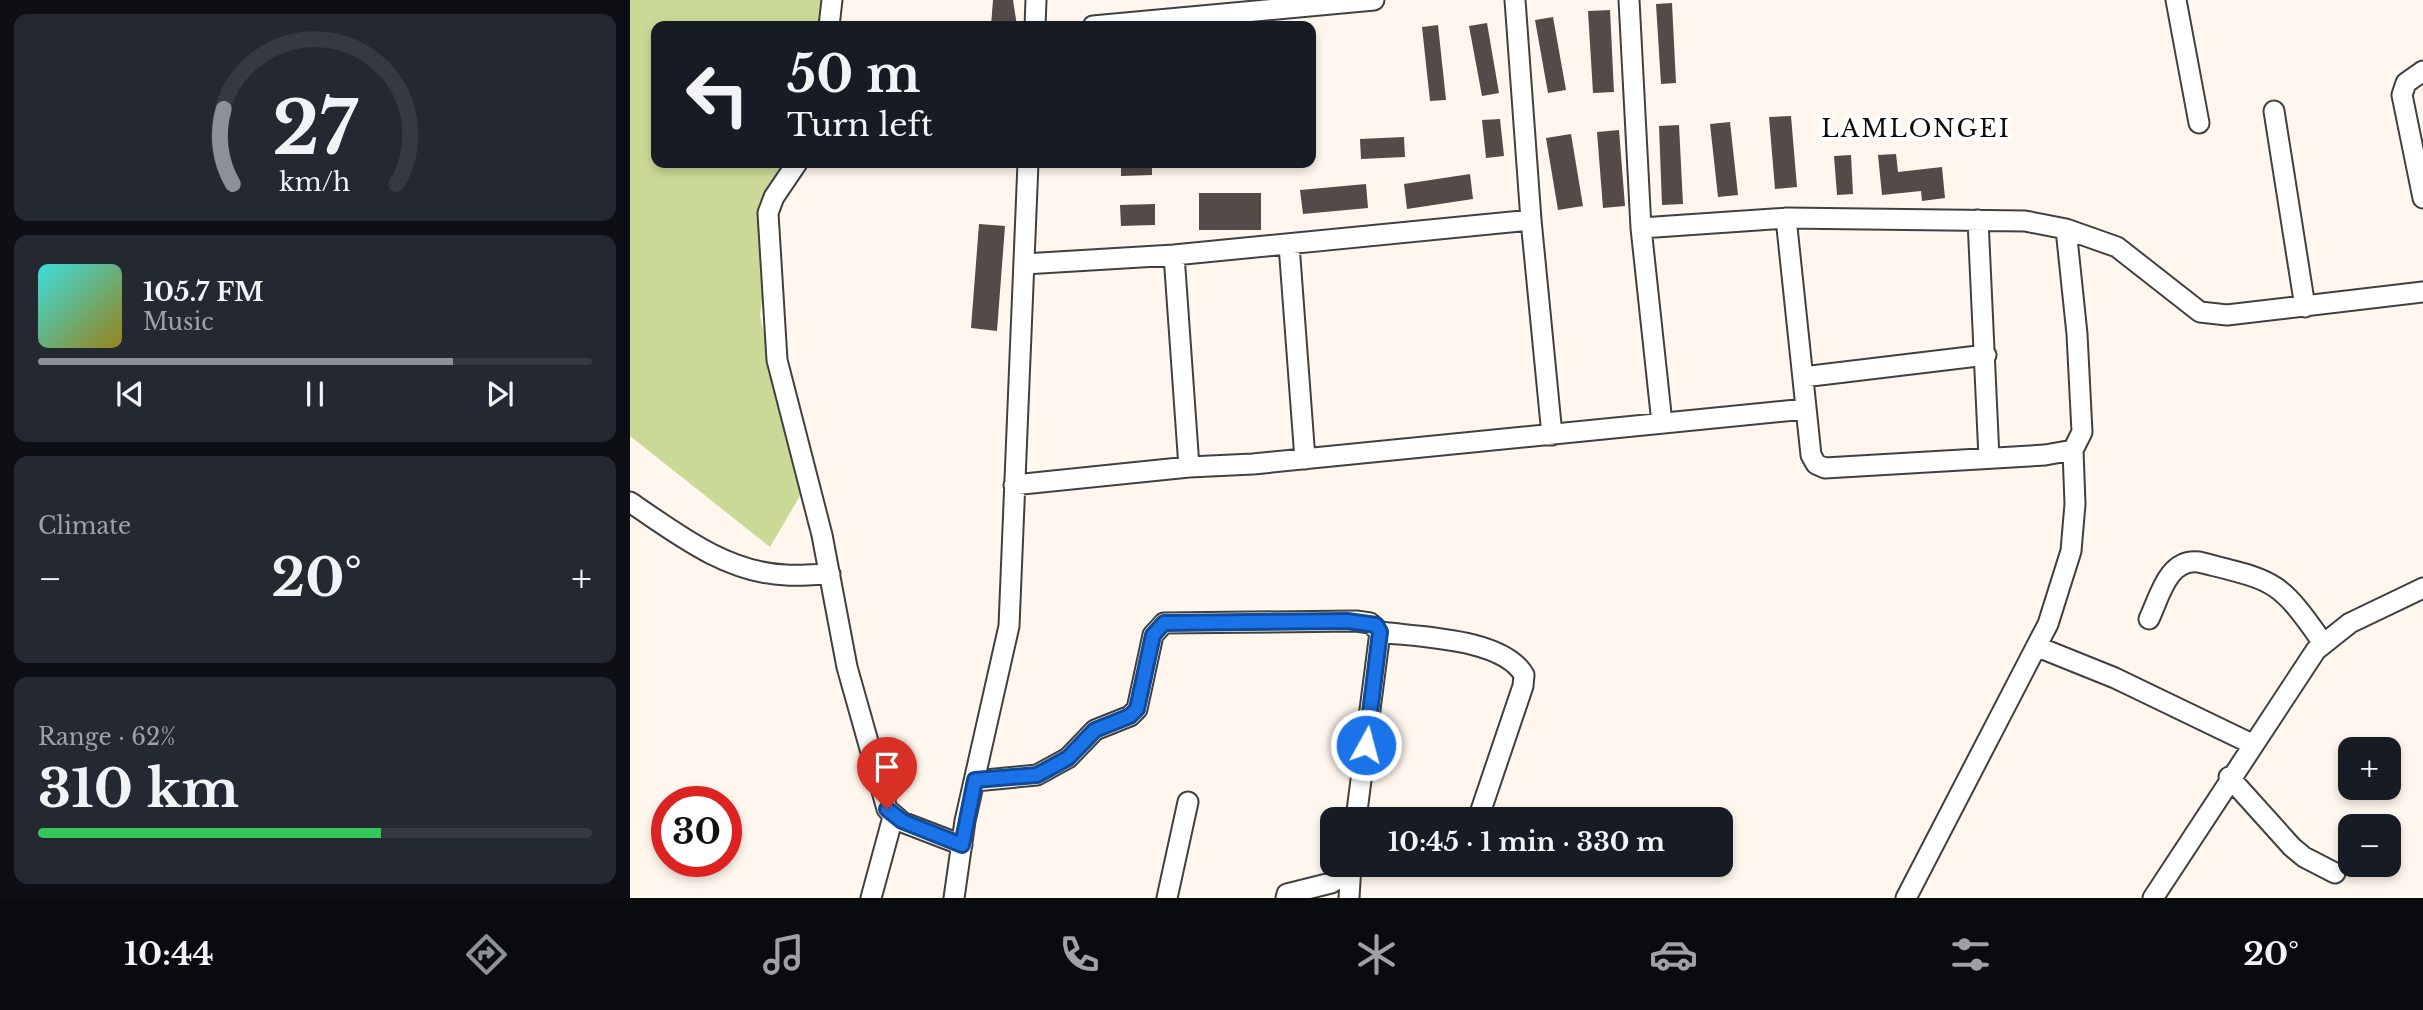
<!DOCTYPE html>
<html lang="en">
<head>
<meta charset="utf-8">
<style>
	body { margin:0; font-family:"Libre Baskerville",serif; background:#242831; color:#f1f3f6; height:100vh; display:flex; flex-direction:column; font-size:26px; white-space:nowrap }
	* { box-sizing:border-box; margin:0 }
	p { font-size:23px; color:#9ea1a6 }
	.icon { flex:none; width:38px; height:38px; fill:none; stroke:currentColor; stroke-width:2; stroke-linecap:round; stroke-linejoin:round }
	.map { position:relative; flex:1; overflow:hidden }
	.sheet { display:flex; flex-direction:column; gap:14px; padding:14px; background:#0d0f14; width:630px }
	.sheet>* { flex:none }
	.guide { position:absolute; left:21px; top:21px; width:665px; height:147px; border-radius:14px; box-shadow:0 4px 10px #0003; background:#171b24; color:#f1f3f6; overflow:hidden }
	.tools { position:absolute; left:1708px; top:737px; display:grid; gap:14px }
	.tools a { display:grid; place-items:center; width:63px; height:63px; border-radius:14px; background:#171b24; box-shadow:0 4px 10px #0003; font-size:35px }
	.speed { position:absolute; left:21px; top:786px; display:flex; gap:14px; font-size:35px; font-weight:700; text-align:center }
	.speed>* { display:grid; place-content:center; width:91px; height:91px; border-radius:50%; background:#171b24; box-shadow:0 4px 10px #0003; line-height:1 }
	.speed .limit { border:10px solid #d22; background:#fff; color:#111 }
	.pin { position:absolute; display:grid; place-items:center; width:60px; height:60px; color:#fff; margin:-72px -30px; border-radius:50% 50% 50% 0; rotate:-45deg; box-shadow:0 0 7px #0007 }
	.pin .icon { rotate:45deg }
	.me { position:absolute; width:77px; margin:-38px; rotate:7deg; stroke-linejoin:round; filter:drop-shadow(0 0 5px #0008) }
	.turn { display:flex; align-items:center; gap:24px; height:147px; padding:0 21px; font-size:32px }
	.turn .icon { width:91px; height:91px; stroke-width:2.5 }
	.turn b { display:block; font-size:49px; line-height:60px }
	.big { font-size:52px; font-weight:800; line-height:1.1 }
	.sheet .tile { flex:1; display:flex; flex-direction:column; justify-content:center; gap:10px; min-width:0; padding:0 24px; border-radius:14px; background:#242831 }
	.sheet .dial { align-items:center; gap:0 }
	.dial svg { height:182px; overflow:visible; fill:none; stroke:#363941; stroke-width:7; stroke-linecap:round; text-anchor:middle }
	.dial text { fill:#f1f3f6; stroke:none }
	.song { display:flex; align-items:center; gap:21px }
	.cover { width:84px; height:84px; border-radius:10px; background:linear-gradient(135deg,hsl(180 70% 55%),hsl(50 70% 35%)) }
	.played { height:7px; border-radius:4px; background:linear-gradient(90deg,#8c9099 75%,#363941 75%) }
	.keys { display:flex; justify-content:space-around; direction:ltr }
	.heat { display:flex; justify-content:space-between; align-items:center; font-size:38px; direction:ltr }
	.charge { height:10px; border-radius:5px; background:linear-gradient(90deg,#34c759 62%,#363941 0) }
	.trip { position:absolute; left:690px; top:807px; width:413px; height:70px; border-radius:14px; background:#171b24; box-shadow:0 4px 10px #0003; font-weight:800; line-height:70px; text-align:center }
	.tabs { display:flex; height:112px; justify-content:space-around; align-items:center; background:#090b0e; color:#9ea1a6 }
	.tabs .icon { width:49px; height:49px }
	.tabs .on { color:#8c9099 }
	.tabs b { font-size:32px; color:#f1f3f6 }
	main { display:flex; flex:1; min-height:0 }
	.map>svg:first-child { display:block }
	.forest { fill:#cbd997 }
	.building { fill:#564a49 }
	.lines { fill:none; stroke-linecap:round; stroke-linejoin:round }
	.minor-casing { stroke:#404040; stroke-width:23 }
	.minor { stroke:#fff; stroke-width:19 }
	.route-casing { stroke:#114b97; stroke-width:18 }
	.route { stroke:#1a73e8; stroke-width:12 }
	.labels { text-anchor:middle; stroke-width:7; stroke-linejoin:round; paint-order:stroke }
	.quarter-label { font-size:24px; letter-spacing:2px; fill:#0d0d0d; stroke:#fff }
</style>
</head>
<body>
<main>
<section class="sheet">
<div class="tile dial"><svg viewBox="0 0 100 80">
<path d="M14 69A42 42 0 1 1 86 69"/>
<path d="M14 69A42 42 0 0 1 10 36" stroke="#8c9099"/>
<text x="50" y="56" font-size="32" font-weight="700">27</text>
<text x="50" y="72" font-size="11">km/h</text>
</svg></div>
<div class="tile">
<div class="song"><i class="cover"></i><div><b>105.7 FM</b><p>Music</p></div></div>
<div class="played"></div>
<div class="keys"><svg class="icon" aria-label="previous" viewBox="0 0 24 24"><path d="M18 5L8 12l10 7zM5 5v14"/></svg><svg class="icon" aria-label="pause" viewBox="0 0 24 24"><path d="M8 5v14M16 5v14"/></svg><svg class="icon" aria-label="next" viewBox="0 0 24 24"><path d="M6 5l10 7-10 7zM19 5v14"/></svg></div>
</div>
<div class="tile"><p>Climate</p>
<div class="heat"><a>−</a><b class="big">20°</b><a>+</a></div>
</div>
<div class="tile"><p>Range · 62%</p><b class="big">310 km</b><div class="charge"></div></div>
</section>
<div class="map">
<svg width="1793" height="898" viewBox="0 0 1793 898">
	<rect width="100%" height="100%" fill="#fff6ed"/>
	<!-- forest -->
	<path class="forest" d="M0 0H200V26H26V163H161L144 209 130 316 171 494 140 547 0 436Z"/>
	<!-- building -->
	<path class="building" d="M363 0H383L387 26H361Z
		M1042 3 1046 83 1031 84 1026 4Z
		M980 10 984 92 963 93 958 11Z
		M923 17 936 90 918 93 905 20Z
		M857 23 869 93 852 96 839 26Z
		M808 25 816 100 800 101 792 27Z
		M1161 116 1167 187 1145 189 1139 117Z
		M870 119 874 156 856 158 852 120Z
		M1100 122 1108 195 1088 197 1080 124Z
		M1049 125 1053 204 1032 205 1029 126Z
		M989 130 995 206 973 208 967 132Z
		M941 134 953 206 928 210 916 138Z
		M774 137 775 157 731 159 730 139Z
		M1266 154 1268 172 1312 167 1315 198 1292 201 1291 191 1252 195 1248 155Z
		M1221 155 1223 194 1207 195 1204 156Z
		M491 163H522V175L491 176Z
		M840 174 843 199 777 209 774 184Z
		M736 184 738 208 673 214 670 190Z
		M569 193H631V230H569Z
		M525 204V225L491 226 490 205Z
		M349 224 375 226 367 331 341 328Z"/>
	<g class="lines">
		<defs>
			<path id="minor" d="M885 0 901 220 922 435
				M999 0 1011 228 1032 423
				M1546 0 1569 123
				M199 26 202 0
				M405 26 406 0
				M463 26 744 0
				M1793 71 1776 83 1772 95 1793 198
				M1644 111 1675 307
				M167 163 144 197 138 213 147 360 192 535 217 667 257 809 272 822 332 845
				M1156 218 1181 455 1186 464 1195 468 1415 455 1443 450 1452 432 1447 334 1436 229
				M1348 220 1359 458
				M1011 228 1156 218 1395 221 1436 229 1487 247 1570 312 1597 315 1793 292
				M659 245 675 459
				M544 255 559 467
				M394 264 544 255 901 220
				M1173 377 1356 355
				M384 485 559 467 623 464 1175 409
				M0 502C47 534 97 573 156 575 170 576 185 574 200 574
				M1519 619C1530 596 1538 558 1569 562 1644 581 1648 578 1693 643
				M750 632C788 637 873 638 894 675L893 686 848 819
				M1408 647 1485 678 1622 744
				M1599 777 1662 847 1674 857 1705 873
				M345 781 407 775 438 758 465 730 500 716 507 709 523 635 534 623 726 621 740 623 750 632 726 819
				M241 898 263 817
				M324 898 335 821 379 626 398 163
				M537 898 558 802
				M656 898 657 894 701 883 718 872
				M719 898 721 864
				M1276 898 1418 624 1441 551 1445 504 1443 450
				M1523 898 1686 650 1720 623 1793 588"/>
		</defs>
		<!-- minor casing -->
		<use href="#minor" class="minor-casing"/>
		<!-- minor -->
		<use href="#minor" class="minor"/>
	</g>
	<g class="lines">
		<defs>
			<path id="route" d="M257 809 272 821 332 845 345 780 407 775 438 758 465 730 500 716 507 709 523 635 534 623 717 621 746 625 750 632 736 745"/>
		</defs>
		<!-- route casing -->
		<use href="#route" class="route-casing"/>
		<!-- route -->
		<use href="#route" class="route"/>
	</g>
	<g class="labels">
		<!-- quarter labels -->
		<g class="quarter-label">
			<text x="1286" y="137">LAMLONGEI</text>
		</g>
	</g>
</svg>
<div class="tools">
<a>+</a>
<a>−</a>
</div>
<div class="speed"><div class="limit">30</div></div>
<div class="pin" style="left:257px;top:809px;background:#d93025"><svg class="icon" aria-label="arrive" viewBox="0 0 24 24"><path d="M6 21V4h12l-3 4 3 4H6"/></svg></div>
<svg class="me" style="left:736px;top:745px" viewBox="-20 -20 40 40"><circle r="17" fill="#1a73e8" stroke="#fff" stroke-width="3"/><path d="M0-11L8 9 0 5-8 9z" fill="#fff"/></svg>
<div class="trip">10:45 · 1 min · 330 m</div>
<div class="guide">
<div class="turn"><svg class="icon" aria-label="left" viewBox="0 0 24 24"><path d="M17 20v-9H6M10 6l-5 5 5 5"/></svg><div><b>50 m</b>Turn left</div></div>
</div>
</div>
</main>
<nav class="tabs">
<b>10:44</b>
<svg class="icon on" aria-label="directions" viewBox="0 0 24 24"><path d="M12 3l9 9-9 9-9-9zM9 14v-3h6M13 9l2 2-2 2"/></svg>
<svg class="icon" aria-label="music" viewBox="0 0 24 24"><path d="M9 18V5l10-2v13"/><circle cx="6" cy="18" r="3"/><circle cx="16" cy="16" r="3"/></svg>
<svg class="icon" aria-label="phone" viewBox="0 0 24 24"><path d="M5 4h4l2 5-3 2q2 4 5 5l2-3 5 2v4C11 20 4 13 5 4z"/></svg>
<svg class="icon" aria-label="climate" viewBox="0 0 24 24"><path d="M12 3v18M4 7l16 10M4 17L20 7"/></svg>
<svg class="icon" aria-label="car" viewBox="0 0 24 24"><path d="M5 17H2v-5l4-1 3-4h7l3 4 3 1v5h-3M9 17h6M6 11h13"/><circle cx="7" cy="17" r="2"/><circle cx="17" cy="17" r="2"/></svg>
<svg class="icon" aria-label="filters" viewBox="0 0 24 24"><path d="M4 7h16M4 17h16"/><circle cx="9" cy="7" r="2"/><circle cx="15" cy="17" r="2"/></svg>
<b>20°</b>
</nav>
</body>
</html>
